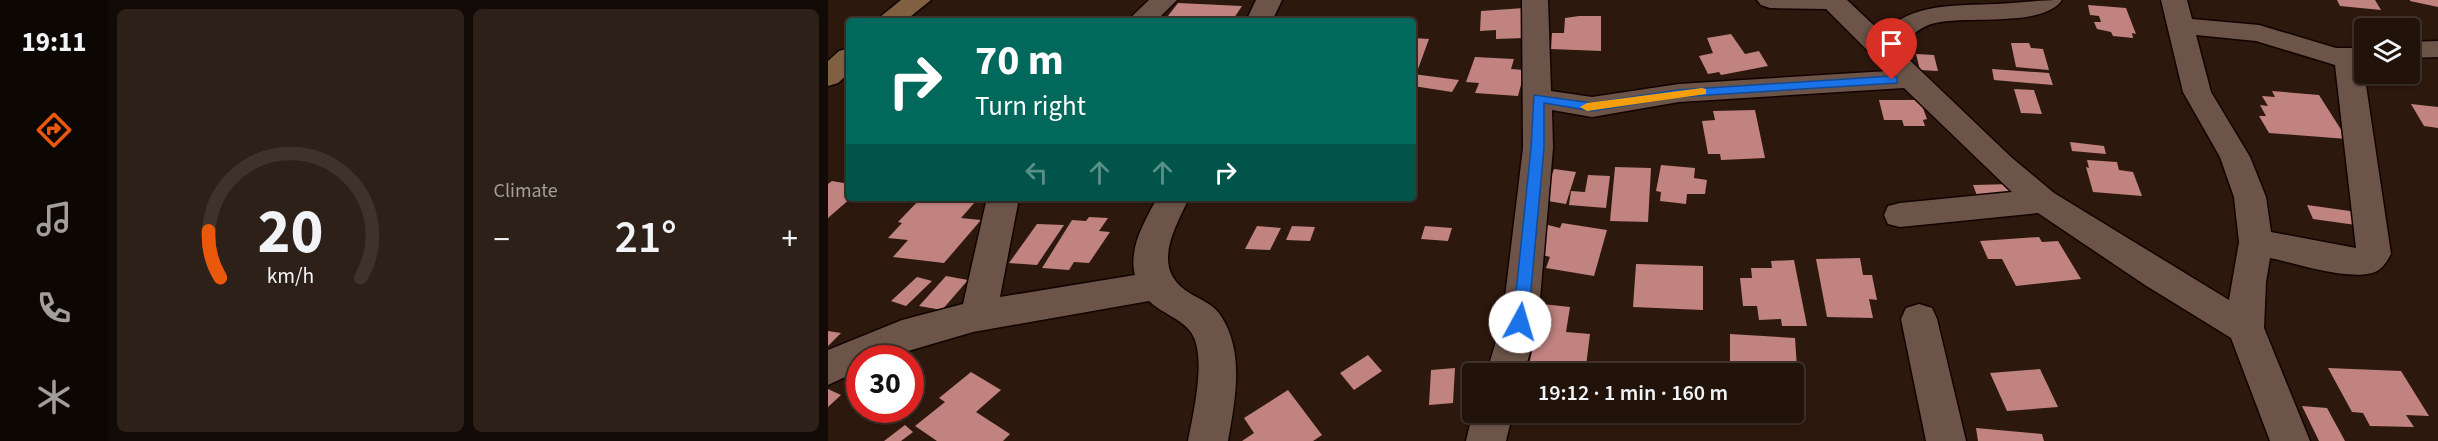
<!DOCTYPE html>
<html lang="en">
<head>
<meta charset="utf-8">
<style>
	body { margin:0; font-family:"Source Sans 3",sans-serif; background:#2d2018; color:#f1f3f6; height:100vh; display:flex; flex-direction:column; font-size:22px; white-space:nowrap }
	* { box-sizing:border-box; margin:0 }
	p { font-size:20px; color:#a29e9c }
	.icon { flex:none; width:33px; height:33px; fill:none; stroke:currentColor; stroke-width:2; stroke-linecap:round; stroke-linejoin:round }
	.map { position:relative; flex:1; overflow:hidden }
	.drawer { display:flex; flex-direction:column; gap:9px; padding:9px; background:#120a06; width:720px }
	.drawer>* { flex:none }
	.hud { position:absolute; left:18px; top:18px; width:570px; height:183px; border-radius:6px; box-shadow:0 2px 4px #0004,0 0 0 2px #3e322b; background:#00695c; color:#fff; overflow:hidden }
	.buttons { position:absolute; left:1526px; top:18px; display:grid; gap:12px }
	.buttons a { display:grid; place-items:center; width:66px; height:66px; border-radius:6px; background:#21120a; box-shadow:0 2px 4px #0004,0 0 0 2px #3e322b; font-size:30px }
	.speed { position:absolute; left:18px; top:345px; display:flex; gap:12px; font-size:30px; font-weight:700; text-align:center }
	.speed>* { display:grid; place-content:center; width:78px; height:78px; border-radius:50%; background:#21120a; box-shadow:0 2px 4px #0004,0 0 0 2px #3e322b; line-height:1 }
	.speed .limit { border:9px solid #d22; background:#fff; color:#111 }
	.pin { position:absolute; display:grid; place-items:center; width:51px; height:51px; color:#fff; margin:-62px -26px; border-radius:50% 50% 50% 0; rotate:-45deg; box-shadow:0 0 6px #0007 }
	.pin .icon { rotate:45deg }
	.me { position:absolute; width:66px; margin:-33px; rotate:6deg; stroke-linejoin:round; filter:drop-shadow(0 0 4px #0008) }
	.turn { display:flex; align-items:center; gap:21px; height:126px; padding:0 30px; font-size:27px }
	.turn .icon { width:78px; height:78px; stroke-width:2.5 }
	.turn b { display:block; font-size:42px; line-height:51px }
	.lanes { display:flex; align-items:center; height:57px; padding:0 30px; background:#0003; justify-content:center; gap:30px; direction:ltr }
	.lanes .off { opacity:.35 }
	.big { font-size:45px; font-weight:600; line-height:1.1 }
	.drawer .card { flex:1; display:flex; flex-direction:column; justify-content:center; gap:9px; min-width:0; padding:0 21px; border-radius:9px; background:#2d2018 }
	.drawer .dial { align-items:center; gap:0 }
	.dial svg { height:156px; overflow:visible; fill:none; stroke:#3e322b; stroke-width:7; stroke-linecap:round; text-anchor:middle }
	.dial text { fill:#f1f3f6; stroke:none }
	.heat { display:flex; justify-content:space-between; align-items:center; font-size:33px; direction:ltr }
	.drawer .tiles { flex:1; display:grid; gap:9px; grid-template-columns:repeat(2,1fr) }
	.trip { position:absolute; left:634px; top:363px; width:342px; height:60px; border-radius:6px; background:#21120a; box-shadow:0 2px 4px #0004,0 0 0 2px #3e322b; font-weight:600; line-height:60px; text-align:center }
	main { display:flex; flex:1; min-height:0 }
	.dock { display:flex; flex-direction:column; width:108px; justify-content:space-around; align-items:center; background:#0d0704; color:#a29e9c }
	.dock .icon { width:42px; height:42px }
	.dock .current { color:#ea580c }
	.dock b { font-size:27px; color:#f1f3f6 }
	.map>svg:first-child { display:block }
	.building { fill:#c08380 }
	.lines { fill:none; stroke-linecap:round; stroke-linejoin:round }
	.street-casing { stroke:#130300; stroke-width:3 }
	.secondary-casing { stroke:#130300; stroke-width:3 }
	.street { fill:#6c5448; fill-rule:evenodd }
	.secondary { fill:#806040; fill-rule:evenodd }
	.route { fill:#1a73e8; stroke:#114b97; stroke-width:1.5 }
	.slow { fill:#f59e0b }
</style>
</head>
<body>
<main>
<nav class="dock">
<b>19:11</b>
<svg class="icon current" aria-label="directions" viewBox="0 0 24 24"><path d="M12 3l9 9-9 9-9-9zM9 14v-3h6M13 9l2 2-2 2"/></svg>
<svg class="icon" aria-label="music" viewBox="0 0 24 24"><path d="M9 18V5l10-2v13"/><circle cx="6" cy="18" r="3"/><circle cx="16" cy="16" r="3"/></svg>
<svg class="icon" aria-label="phone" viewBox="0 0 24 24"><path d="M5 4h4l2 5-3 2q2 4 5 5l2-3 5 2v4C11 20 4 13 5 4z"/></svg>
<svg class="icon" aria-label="climate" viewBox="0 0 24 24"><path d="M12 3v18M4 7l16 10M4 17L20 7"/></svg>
</nav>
<section class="drawer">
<div class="tiles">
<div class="card dial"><svg viewBox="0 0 100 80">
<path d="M14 69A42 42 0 1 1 86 69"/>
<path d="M14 69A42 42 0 0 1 8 45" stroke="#ea580c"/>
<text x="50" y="56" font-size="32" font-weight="700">20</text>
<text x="50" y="72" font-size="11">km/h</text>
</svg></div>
<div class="card"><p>Climate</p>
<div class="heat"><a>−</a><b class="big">21°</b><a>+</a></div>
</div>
</div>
</section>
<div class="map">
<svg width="1610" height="441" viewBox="0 0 1610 441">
	<rect width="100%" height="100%" fill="#2c180d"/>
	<!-- building -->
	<path class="building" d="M1509 0H1547L1553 10 1512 6Z
		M1582 0H1610V7L1582 1Z
		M350 3 414 6 404 21H336Z
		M1260 5 1298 8 1308 34 1304 33 1305 38 1285 36 1283 32 1269 29 1266 22H1273L1271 16 1262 15Z
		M696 8V38L668 39V30L652 31 653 11Z
		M751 16H773V51L723 49 724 33H736L737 18Z
		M903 34 917 54 931 51 940 66 893 75 891 72 880 74 871 56 885 53 879 38Z
		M585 38 601 39 590 69H585Z
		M1183 43H1201L1203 48 1215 49 1221 70 1188 67Z
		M1088 54 1106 55 1110 71 1092 70Z
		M647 57 686 59 683 69 697 70 690 96 647 93 651 83 638 82Z
		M1164 69 1221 73 1225 85 1166 80Z
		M585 74 631 80 624 92 585 86Z
		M1186 89 1206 90 1214 114 1193 113Z
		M1444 91 1491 95 1519 139 1441 133 1431 116H1438L1432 105 1440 106 1434 96 1447 97Z
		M1051 100H1092L1099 119 1095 120 1097 126H1076L1074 120H1056Z
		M1583 104 1610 107V128L1596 126Z
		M927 110 937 158 893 160 892 154H880L874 121 887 120 885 111Z
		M1242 142 1276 146 1278 154 1244 151Z
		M1259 160 1289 162 1291 170 1305 172 1314 196 1265 192 1258 167 1261 168Z
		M833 165 867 168 866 178 879 180 877 194H859L858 204 832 201 833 192 828 191Z
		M787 167 823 168 820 222 782 221Z
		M726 169 748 172 738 204 714 200Z
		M760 175 782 176 778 208 741 205 743 191 757 192Z
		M4 181 21 184 23 198 0 218V184Z
		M1185 184 1190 197 1150 198 1145 185Z
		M93 198 147 202 133 218 153 220 116 263 65 257 80 240 60 238 74 223 70 222Z
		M1479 205 1529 212 1535 226 1485 219Z
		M261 217 280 218 271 231 282 232 261 263 246 262 241 270 214 268 244 220 258 221Z
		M734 223 779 230 766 276 718 268 722 257 707 253 720 225 732 228Z
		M209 224 236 225 209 265 181 263Z
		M429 226 453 228 442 250 417 249Z
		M464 226 487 227 482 241 458 240Z
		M597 226 624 228 620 241 593 239Z
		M1211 237 1214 242 1230 241 1253 279 1188 286 1174 259H1160L1152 241Z
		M1032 258 1035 275H1044L1049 300 1041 299 1045 318 999 317 988 259Z
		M966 260 979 326H954L953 319 931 320 929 306H915L912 278H924L923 268H944L943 261Z
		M808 264 875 266V310L805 307Z
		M118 276 140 280 114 310 91 306Z
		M89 277 104 281 78 306 63 301Z
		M714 304 742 307 738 332 762 334 758 366 732 364 731 368 701 365Z
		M0 331 13 333 0 346Z
		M902 334 967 338 970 382 966 381V374H902Z
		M540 355 554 371 526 390 512 373Z
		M627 368 625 403 601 405 603 370Z
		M1500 368 1573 371 1601 416 1578 415 1586 427 1542 426 1535 413 1524 412Z
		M1212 369 1230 407 1179 411 1162 373Z
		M143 372 173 390 148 412 182 434 175 441H109L87 426 117 402 111 398Z
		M0 389 13 395 0 407Z
		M460 390 494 435 485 441H414L426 433 416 418Z
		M1474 406 1499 408 1517 441H1491Z
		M77 425 85 432 73 441H56Z
		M1148 428 1214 434 1216 441H1150Z"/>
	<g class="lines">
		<defs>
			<path id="street" d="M321 0H349L328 21H299Z
				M428 0H454L444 21H418Z
				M694 0H720L723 91 764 97 851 84 1060 71 998 9 942 8 933 5 929 0H1019L1055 34C1083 2 1129 6 1168 4 1191 3 1211 0 1234 0 1214 29 1134 14 1103 24 1089 29 1080 38 1071 50L1183 157 1226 193 1401 300 1411 242 1406 197 1392 157 1355 92 1333 0H1359L1364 19 1431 25 1508 48H1536L1535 65 1563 254C1560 259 1557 265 1552 269 1532 285 1467 263 1442 258L1438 282 1436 328 1482 441H1442L1403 338 1317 285 1210 213 1072 227 1060 224 1056 215 1060 206 1072 203 1184 192 1076 88 851 102 764 117 724 110 725 148 710 322 696 374H658L674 322 695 148ZM1368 35 1428 41 1507 65 1528 248 1443 232 1438 197 1422 157 1383 92Z
				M1610 41V57L1581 58V42Z
				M159 198H191L172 297 307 275C300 248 317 221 329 198H361C345 232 322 270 363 294 374 300 386 305 393 316 417 353 407 400 400 441H360C365 415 380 353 362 331 352 318 333 313 321 301L145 332 56 358H32V370L0 385V350L74 320 135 304Z
				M1091 304 1104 308 1109 319 1138 441H1098L1073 319 1078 308Z
				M645 412H685L678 441H638Z"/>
			<path id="secondary" d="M73 0H103L77 21H47Z
				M21 48V73L10 83 0 86V61L11 51Z"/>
		</defs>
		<!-- street casing -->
		<use href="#street" class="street-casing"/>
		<!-- secondary casing -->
		<use href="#secondary" class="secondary-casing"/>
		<!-- street -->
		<use href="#street" class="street"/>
		<!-- secondary -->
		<use href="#secondary" class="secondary"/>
	</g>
	<!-- route -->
	<path class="route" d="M1064 76 1069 77V83L850 97 764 111 716 103V148L700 322 697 326H687L685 322 703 148 706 95 764 103 850 90Z"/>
	<!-- slow -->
	<path class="slow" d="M874 88 878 89V94L759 111 752 107 759 103Z"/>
</svg>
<div class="buttons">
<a><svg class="icon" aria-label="layers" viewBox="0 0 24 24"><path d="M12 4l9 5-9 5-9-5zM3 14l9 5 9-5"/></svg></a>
</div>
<div class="speed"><div class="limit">30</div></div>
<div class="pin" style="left:1064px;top:80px;background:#d93025"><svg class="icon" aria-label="arrive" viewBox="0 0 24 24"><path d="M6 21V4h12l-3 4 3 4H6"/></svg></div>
<svg class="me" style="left:692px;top:322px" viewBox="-20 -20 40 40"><circle r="19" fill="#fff"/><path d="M0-13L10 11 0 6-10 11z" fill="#1a73e8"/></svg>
<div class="trip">19:12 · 1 min · 160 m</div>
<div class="hud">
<div class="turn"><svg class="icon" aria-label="right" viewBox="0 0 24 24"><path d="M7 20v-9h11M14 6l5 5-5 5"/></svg><div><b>70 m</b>Turn right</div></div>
<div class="lanes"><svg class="icon off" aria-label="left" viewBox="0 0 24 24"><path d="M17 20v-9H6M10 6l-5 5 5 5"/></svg><svg class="icon off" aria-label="ahead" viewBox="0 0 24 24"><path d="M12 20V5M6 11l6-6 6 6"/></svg><svg class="icon off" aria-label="ahead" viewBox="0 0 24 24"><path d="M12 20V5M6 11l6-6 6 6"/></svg><svg class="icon" aria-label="right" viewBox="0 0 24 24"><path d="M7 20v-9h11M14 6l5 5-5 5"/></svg></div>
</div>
</div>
</main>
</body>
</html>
